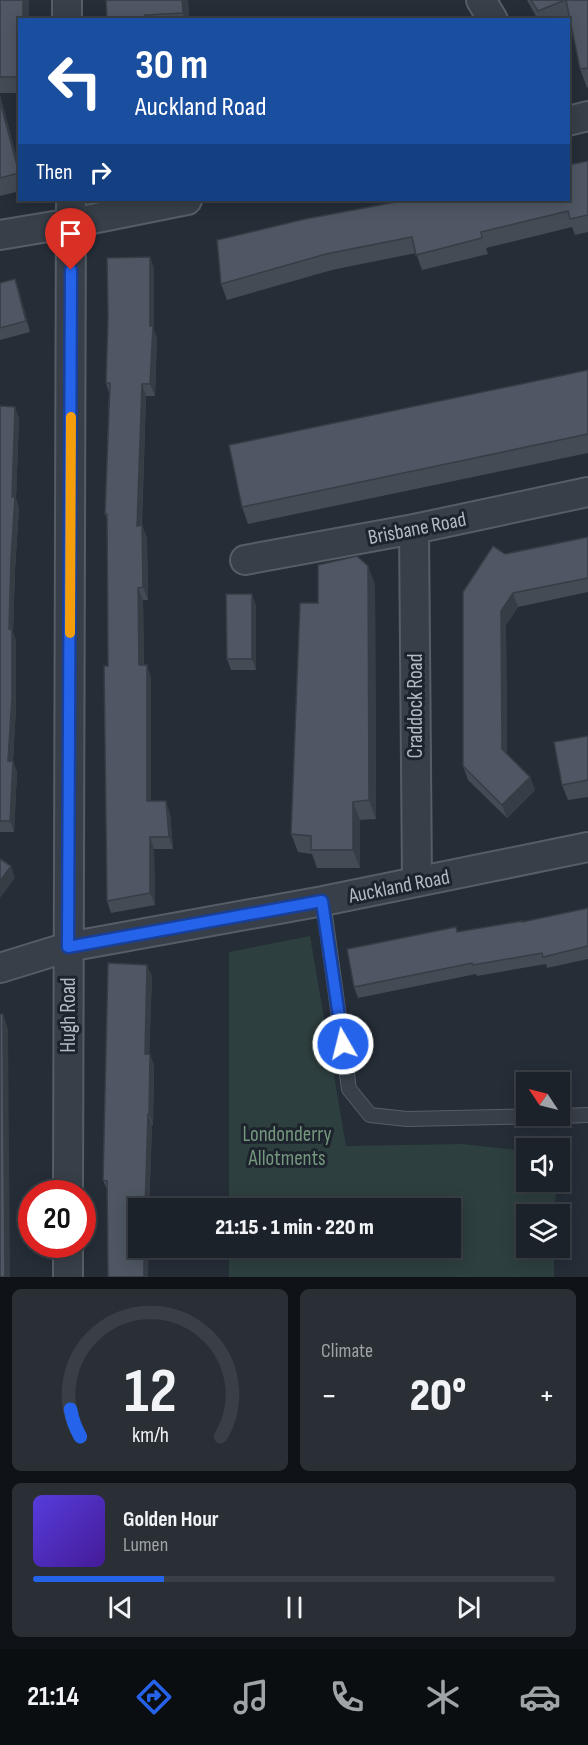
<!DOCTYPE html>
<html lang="en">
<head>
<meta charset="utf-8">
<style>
	body { margin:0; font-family:"Sofia Sans Condensed",sans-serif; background:#292f35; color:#f1f3f6; height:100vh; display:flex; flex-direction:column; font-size:22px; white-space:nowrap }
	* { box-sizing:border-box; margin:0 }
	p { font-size:20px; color:#a0a4a8 }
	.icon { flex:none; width:33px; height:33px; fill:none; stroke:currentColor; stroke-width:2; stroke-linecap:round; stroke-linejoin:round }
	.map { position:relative; height:1277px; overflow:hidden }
	.panel { display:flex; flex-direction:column; gap:12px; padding:12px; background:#0f1317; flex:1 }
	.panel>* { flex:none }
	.top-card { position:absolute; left:18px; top:18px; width:552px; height:183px; border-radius:0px; box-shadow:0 3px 15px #0003,0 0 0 2px #3a3f46; background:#1a4fa0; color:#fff; overflow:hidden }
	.needle { width:39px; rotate:305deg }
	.fabs { position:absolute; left:516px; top:1072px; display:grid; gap:12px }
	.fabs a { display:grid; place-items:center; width:54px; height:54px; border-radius:0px; background:#1c2229; box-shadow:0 3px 15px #0003,0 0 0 2px #3a3f46; font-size:30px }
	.speed { position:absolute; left:18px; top:1180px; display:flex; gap:12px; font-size:30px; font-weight:700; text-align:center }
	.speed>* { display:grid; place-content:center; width:78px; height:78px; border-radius:50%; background:#1c2229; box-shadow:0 3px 15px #0003,0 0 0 2px #3a3f46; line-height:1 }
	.speed .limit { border:9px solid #d22; background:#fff; color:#111 }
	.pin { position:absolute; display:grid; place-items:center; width:51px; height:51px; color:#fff; margin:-62px -26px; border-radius:50% 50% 50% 0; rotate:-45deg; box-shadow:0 0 6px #0007 }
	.pin .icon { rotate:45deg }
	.me { position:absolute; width:66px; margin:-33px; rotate:352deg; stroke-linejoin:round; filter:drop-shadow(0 0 4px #0008) }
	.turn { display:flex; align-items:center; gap:21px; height:126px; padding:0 18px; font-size:27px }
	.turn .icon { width:78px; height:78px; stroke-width:2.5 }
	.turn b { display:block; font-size:42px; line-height:51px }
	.then { display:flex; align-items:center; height:57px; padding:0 18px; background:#0003; gap:12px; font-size:22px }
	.big { font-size:45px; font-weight:800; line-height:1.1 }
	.panel .widget { flex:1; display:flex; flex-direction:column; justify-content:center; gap:9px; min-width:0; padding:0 21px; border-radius:9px; background:#292f35 }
	.panel .dial { align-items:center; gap:0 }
	.dial svg { height:156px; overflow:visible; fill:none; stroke:#3a3f46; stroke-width:7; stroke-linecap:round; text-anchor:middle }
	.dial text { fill:#f1f3f6; stroke:none }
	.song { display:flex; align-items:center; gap:18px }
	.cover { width:72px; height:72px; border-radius:9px; background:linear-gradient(135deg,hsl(250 70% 55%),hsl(260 70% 35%)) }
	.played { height:6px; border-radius:3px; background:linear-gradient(90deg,#2563eb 25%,#3a3f46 25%) }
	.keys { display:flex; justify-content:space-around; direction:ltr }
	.heat { display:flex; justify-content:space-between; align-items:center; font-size:33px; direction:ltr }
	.panel .tiles { flex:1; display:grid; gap:12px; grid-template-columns:1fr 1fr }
	.widget:last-child { grid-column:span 2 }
	.trip { position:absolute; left:128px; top:1198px; width:333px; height:60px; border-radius:0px; background:#1c2229; box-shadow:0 3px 15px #0003,0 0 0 2px #3a3f46; font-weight:800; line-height:60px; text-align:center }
	.dock { display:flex; height:96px; justify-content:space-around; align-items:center; background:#0b0e10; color:#a0a4a8 }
	.dock .icon { width:42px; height:42px }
	.dock .current { color:#2563eb }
	.dock b { font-size:27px; color:#f1f3f6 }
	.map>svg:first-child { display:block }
	.green { fill:#2e3f3f }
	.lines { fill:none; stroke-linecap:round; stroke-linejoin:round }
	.service-casing { stroke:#565d66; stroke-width:16 }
	.minor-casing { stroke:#565d66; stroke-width:32 }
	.service { stroke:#383f48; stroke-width:14 }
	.minor { stroke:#383f48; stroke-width:28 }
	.wall { fill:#434b55 }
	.shaded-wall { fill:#373d45 }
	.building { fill:#4e5763; stroke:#373d45; stroke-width:1.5 }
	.route-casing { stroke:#184099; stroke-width:15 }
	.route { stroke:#2563eb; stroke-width:10 }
	.slow { stroke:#f59e0b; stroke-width:10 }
	.labels { text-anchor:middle; stroke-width:6; stroke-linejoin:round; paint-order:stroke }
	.street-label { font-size:21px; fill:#b3bac4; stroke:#1d242d }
	.park-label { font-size:21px; fill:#75977d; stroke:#1d242d }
</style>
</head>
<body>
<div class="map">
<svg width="588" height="1277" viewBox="0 0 588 1277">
	<rect width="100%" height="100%" fill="#252d37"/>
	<!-- green -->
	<path class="green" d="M310 936 346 1146 462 1144 526 1151V1182H556L555 1215H526V1248H554V1277H229V1248H450V1209H229V952Z"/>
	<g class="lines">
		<defs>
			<path id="service" d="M323 901 349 1089 370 1115 407 1119 542 1116
				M560 1116 588 1115"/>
			<path id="minor" d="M67 0V20
				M481 0 493 20
				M568 121 588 116
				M0 235 72 223 187 200
				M414 529 417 882
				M245 560 414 529 588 492
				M0 968 68 947 323 901 588 847
				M68 1194 71 200
				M68 1277V1245"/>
		</defs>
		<!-- service casing -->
		<use href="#service" class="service-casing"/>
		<!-- minor casing -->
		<use href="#minor" class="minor-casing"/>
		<!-- service -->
		<use href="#service" class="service"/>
		<!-- minor -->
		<use href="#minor" class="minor"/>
	</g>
	<!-- wall -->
	<path class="wall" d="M0 0H29V20H20V93H0Z
		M106 0H188L189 20H107Z
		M527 0H588V87L587 88 580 69 570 19 538 20Z
		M0 95 20 170V191L0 196Z
		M588 161V232L575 235 572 227 486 248 488 254 422 270 416 253 332 270 227 300 221 284 217 240 568 200Z
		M150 257 154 269V331L157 338 155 396H146L142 525 147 538 148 600H143L144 665 151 677V801L170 813 173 849H154L155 905 111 913 107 901 108 666 107 518 105 514 109 393 106 383Z
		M15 279 19 290 30 332 0 340V283Z
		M588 370V453L248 524 242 507Z
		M0 406 19 418 16 498 19 508 15 570 13 632 16 641V708L13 761 17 772 14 832H0Z
		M588 537V592L518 607 506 625 507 754 530 777 535 790 507 818 468 780 463 766 505 554Z
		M375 584 376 819 360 820V868H317L312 854 298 852 291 834 318 603Z
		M256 605V670H231L227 659Z
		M588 736V797L568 800 562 785Z
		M588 908V959L547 968 546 964 477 976 476 974 358 998 354 987 456 927 458 932 523 922Z
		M152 976 149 1054 154 1065 153 1125H152L149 1209H138L107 1190 103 1180Z"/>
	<!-- shaded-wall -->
	<path class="shaded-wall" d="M23 0H29V20H23Z
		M182 0H188L189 20H185L183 13Z
		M0 95 20 170V176L0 101Z
		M150 257 154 269V331L157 338 155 396 150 384Z
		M15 279 19 290 30 332 26 321Z
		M142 384 146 396 141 538 137 526Z
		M15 407 19 418 16 498 19 508 15 570 13 632 16 641V708L13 761 17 772 14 832 10 821 8 761 12 497Z
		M142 525 147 538 148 600 143 587Z
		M368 566 375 584 376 819 369 800Z
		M138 588 143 600 144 677 139 665Z
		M513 593 518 607 506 625 507 763 502 749 501 611Z
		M252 594 256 605V670L252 659Z
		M147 665 151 677V814L147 801Z
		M530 777 535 790 507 818 502 805Z
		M166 801 170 813 173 849 169 837Z
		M353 802 360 820V868L353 850Z
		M150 837 154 849 155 905 150 893Z
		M11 866 15 878 0 898V881Z
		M147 965 152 976 149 1065 145 1054Z
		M3 1014 8 1029 10 1277H5Z
		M150 1054 154 1065 153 1125 149 1114Z
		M148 1114 152 1125 149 1209H145Z
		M144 1248H149L148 1277H144Z"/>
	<!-- building -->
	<path class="building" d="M0 0H23V20H20V77H0Z
		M106 0H182L183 13 145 15V20H107Z
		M531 0H565L538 11Z
		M566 0H588V68L580 69Z
		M0 101 19 173 0 178Z
		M588 161V215L570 219 568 211 481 232 482 238 416 255 412 237 326 254 221 284 217 240 305 219 407 200H568V165Z
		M150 257V326H153L150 384H142L137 526 142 525 143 587 138 588 139 665H147V801H166L169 837H150V893L107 901 104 666H108L107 514H105L110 383H106L108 317 107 258Z
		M15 279 26 321 0 328V283Z
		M588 370V434L242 507 229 445Z
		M0 406 15 407 12 497H15L11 559 9 629 12 630V697L8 761H13L10 821H0Z
		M588 537V578L513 593 501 611 502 749 530 777 502 805 463 766V592L493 546 505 554Z
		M357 556 368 566 369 800 353 802V850H311V836L291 834 300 603H318V565Z
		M226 594H252V659H227Z
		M588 736V780L562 785 554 742Z
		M0 859 11 866 0 881Z
		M588 908V946L543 957 542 953 473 965 472 963 354 987 347 949 456 927 457 932 522 921V922Z
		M108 963 147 965 145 1054H150L149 1114H148L145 1209H138V1248H144V1277H108L107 1181 103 1180Z
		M0 1014H3L5 1277H0Z"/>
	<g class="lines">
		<defs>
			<path id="route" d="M71 270 68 947 322 901 343 1044"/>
		</defs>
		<!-- route casing -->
		<use href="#route" class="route-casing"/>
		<!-- route -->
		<use href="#route" class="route"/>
		<!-- slow -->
		<path class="slow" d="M70 633 71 417"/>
	</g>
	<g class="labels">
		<!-- street labels -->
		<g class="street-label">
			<text transform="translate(417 528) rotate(-11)" y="7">Brisbane Road</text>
			<text transform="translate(415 706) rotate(-90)" y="7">Craddock Road</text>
			<text transform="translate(399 886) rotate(-11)" y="7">Auckland Road</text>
			<text transform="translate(68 1015) rotate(-90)" y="7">Hugh Road</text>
		</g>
		<!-- park labels -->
		<g class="park-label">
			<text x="287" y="1141">Londonderry<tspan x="287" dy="24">Allotments</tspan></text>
		</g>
	</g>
</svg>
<div class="fabs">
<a><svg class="needle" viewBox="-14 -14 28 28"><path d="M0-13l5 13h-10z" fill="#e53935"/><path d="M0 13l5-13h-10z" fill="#a0a4a8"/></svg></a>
<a><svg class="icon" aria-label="sound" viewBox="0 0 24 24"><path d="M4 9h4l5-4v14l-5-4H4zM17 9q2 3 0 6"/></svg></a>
<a><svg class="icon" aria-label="layers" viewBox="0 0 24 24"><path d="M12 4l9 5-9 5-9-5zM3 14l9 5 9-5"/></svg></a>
</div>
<div class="speed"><div class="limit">20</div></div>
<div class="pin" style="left:71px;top:270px;background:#d93025"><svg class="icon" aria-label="arrive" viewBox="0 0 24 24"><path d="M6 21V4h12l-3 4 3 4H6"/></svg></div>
<svg class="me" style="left:343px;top:1044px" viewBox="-20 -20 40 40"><circle r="17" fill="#2563eb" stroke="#fff" stroke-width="3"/><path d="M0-11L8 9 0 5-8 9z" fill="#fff"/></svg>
<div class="trip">21:15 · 1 min · 220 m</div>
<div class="top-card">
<div class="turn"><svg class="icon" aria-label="left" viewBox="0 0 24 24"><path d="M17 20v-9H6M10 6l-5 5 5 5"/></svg><div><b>30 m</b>Auckland Road</div></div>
<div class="then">Then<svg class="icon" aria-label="right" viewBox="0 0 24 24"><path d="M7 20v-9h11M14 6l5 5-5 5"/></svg></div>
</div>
</div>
<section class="panel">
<div class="tiles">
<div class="widget dial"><svg viewBox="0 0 100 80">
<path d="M14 69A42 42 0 1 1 86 69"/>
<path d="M14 69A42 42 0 0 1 9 55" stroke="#2563eb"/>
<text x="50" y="56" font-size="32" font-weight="700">12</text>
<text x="50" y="72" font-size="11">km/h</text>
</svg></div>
<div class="widget"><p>Climate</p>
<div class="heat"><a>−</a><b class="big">20°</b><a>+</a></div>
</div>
<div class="widget">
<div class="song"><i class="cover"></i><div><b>Golden Hour</b><p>Lumen</p></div></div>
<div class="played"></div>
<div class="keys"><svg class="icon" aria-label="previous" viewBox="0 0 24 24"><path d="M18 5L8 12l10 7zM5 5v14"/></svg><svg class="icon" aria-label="pause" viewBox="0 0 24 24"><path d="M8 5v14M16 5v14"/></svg><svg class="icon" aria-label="next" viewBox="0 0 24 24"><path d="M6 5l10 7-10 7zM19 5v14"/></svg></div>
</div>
</div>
</section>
<nav class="dock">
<b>21:14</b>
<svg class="icon current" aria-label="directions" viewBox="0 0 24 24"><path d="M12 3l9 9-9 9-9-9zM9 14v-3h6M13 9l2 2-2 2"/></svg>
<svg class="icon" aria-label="music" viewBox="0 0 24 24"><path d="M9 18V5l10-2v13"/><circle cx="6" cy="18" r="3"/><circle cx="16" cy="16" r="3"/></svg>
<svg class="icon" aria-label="phone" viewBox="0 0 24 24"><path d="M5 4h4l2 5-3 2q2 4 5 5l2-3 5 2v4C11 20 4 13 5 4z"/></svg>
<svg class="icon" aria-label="climate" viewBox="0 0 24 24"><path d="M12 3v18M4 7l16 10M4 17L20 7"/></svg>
<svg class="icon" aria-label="car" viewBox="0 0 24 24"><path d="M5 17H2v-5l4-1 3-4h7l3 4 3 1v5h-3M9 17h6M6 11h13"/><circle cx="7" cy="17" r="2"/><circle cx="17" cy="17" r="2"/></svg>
</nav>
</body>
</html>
